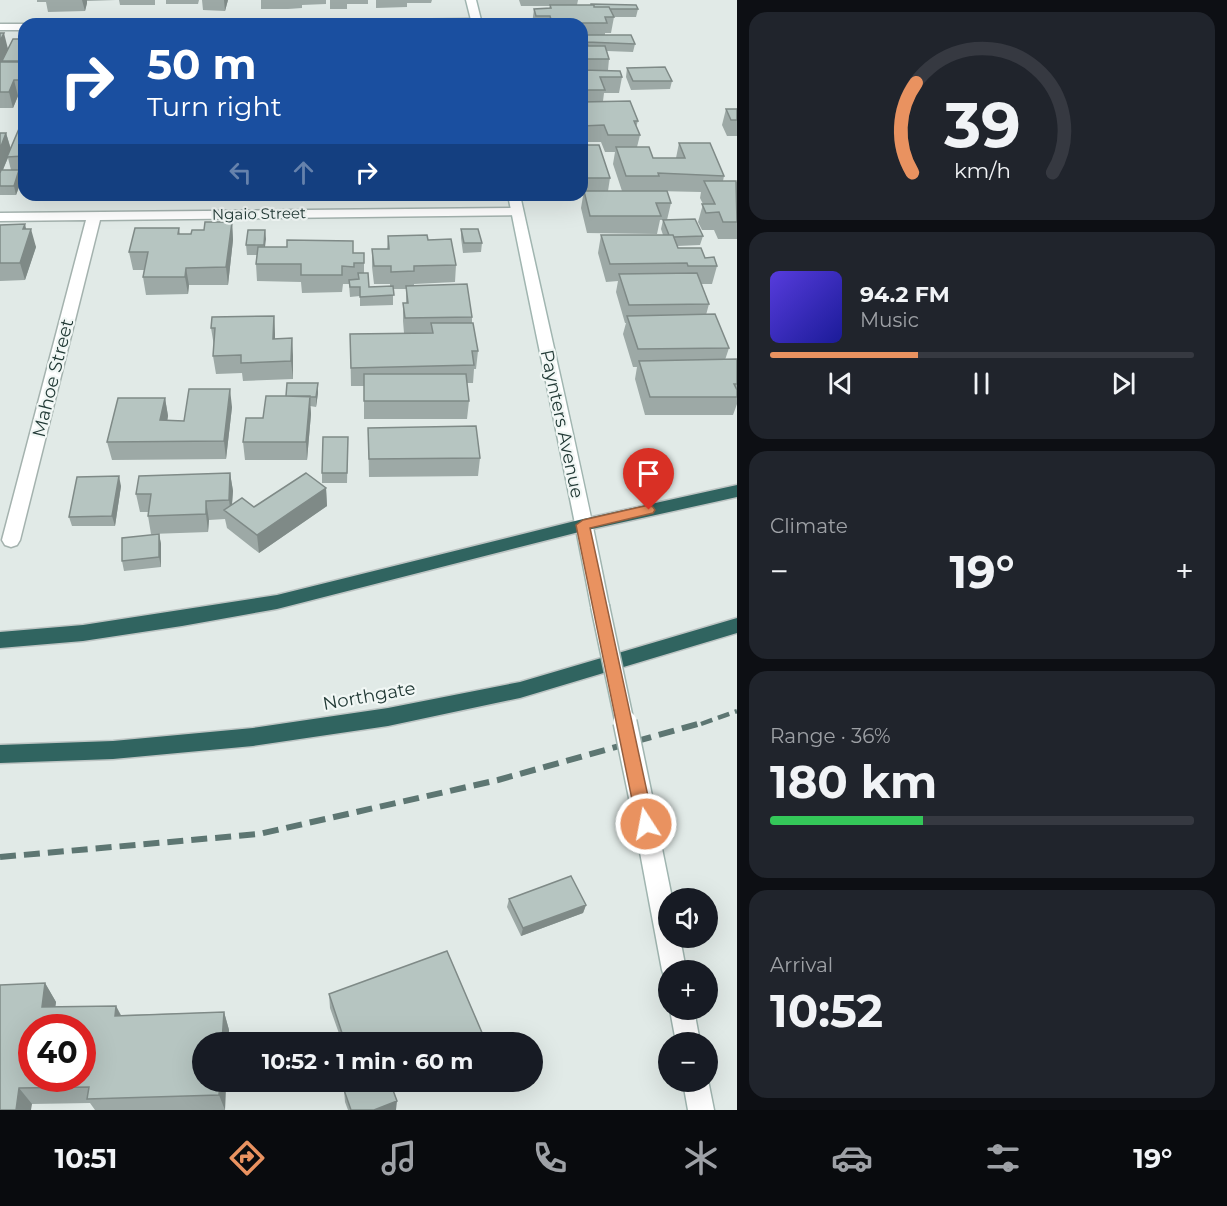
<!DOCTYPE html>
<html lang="en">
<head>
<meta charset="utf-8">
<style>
	body { margin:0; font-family:Montserrat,sans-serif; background:#20242c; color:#f1f3f6; height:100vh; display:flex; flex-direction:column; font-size:22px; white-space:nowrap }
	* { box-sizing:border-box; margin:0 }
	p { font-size:20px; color:#9ea1a6 }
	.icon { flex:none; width:33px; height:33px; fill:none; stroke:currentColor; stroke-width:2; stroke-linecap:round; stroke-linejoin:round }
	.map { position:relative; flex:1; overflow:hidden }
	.side { display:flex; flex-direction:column; gap:12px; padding:12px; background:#0d0f14; width:490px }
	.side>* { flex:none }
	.hud { position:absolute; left:18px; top:18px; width:570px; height:183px; border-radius:18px; box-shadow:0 6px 24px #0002; background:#1a4fa0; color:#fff; overflow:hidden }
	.tools { position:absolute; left:658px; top:888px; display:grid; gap:12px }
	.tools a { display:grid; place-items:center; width:60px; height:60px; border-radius:50%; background:#171b24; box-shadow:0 6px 24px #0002; font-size:30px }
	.speed { position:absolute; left:18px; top:1014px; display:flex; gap:12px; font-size:30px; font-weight:700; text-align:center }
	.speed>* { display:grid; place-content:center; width:78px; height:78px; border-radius:50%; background:#171b24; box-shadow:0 6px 24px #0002; line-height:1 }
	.speed .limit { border:9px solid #d22; background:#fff; color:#111 }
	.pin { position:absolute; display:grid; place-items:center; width:51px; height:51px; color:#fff; margin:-62px -26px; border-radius:50% 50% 50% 0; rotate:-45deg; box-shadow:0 0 6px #0007 }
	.pin .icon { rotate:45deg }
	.me { position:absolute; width:66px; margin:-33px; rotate:349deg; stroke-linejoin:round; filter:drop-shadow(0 0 4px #0008) }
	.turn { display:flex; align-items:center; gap:21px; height:126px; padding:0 30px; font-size:27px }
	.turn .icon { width:78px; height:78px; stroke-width:2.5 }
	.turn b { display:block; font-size:42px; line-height:51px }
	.lanes { display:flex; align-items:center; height:57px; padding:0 30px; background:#0003; justify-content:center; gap:30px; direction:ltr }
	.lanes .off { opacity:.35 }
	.big { font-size:45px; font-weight:700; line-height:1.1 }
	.side .tile { flex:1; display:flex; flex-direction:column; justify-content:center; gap:9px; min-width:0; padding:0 21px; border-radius:18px; background:#20242c }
	.side .dial { align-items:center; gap:0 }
	.dial svg { height:156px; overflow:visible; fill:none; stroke:#363941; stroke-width:7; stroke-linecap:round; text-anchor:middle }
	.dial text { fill:#f1f3f6; stroke:none }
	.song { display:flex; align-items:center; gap:18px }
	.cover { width:72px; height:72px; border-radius:9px; background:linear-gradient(135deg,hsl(250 70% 55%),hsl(240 70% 35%)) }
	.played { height:6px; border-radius:3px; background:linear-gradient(90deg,#e99260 35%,#363941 35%) }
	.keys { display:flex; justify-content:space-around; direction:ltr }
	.heat { display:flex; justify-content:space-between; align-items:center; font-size:33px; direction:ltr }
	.charge { height:9px; border-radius:4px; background:linear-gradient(90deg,#34c759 36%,#363941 0) }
	.trip { position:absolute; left:192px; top:1032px; width:351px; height:60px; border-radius:30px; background:#171b24; box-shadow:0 6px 24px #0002; font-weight:700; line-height:60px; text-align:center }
	.tab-bar { display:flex; height:96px; justify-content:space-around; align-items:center; background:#090b0e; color:#9ea1a6 }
	.tab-bar .icon { width:42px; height:42px }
	.tab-bar .current { color:#e99260 }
	.tab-bar b { font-size:27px; color:#f1f3f6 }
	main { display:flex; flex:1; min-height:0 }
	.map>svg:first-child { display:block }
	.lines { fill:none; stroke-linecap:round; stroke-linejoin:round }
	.street-casing { stroke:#a4b2ae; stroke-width:3 }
	.secondary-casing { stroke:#a0b5b0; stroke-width:3 }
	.highway-casing { stroke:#bdc4c3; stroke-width:3 }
	.street { fill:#fff; fill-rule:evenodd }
	.secondary { fill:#fff; fill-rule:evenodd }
	.highway { fill:#306460; fill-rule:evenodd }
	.rail-far1 { stroke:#5d7672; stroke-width:4.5; stroke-dasharray:12 6; stroke-linecap:butt }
	.rail { stroke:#5d7672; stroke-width:6; stroke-dasharray:16 8; stroke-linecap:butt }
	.secondary-bridge-far1-casing { stroke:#a0b5b0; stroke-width:21; stroke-linecap:butt }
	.secondary-bridge-casing { stroke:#a0b5b0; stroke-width:26; stroke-linecap:butt }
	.secondary-bridge-far1 { stroke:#fff; stroke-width:18 }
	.secondary-bridge { stroke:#fff; stroke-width:23 }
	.wall { fill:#9da9a6; fill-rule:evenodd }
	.shaded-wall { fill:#7f8a87 }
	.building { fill:#b6c5c1; stroke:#7f8a87; stroke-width:1.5; fill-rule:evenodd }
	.route { fill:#e99260; stroke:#975f3e; stroke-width:1.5 }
	.labels { text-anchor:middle; stroke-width:4.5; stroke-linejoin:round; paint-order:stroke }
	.far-street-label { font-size:15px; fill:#223a36; stroke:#f1f7f5 }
	.street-label { font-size:18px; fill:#223a36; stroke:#f1f7f5 }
</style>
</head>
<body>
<main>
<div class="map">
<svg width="737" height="1110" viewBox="0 0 737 1110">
	<rect width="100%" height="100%" fill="#e1eae7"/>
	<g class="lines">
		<defs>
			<path id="street" d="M476 19 480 20V24H288L293 21Z
				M0 24H24V30H0Z
				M517 208 522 209 523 212 522 215 100 220 20 540 17 545 11 547 5 545 2 540 86 220 0 221V213Z"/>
			<path id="secondary" d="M466 0H476L482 24H472Z
				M508 195H520C550 332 582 468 609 606L607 611 600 613 593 611 591 606C565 468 535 332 508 195Z
				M642 794 650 797 653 804 672 898H669V938H680L686 970H669V980L665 979 662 970 631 804 634 797Z
				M670 1010H694L700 1042H676Z
				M708 1080 714 1110H688L683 1082Z"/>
			<path id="highway" d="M737 485V497L583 531 277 609 182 626 83 641 0 648V632L83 625 277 595 583 519Z
				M737 618V633L520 698 388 726 253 746 113 759 0 763V745L113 741 253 728 388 708 520 682Z"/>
		</defs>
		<!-- street casing -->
		<use href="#street" class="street-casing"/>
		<!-- secondary casing -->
		<use href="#secondary" class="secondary-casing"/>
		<!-- highway casing -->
		<use href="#highway" class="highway-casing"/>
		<!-- street -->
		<use href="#street" class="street"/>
		<!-- secondary -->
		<use href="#secondary" class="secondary"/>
		<!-- highway -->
		<use href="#highway" class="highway"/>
		<!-- rail-far1 -->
		<path class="rail-far1" d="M701 724 737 711"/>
		<!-- rail -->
		<path class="rail" d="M0 857 259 834 498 780 705 722"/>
		<defs>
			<path id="secondary-bridge-far1" d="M600 606 625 724"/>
			<path id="secondary-bridge" d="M625 722 642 804"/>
		</defs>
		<!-- secondary-bridge-far1 casing -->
		<use href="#secondary-bridge-far1" class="secondary-bridge-far1-casing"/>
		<!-- secondary-bridge casing -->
		<use href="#secondary-bridge" class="secondary-bridge-casing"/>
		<!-- secondary-bridge-far1 -->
		<use href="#secondary-bridge-far1" class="secondary-bridge-far1"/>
		<!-- secondary-bridge -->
		<use href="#secondary-bridge" class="secondary-bridge"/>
	</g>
	<!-- wall -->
	<path class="wall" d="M37 0H116L87 1V3L85 11 48 12 46 2H37Z
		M119 0H155V5H120Z
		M166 0H199L198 4H166Z
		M202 0H228L225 11 203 10Z
		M261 0H326V4L302 5V8L288 9H261Z
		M330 0H368V4H347V9H330Z
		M376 0H432L431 3H407V7L376 8Z
		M519 0H583H578L577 5 638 9 636 17H614L611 33H605V35L635 44 633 52 607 51 609 59 608 70 622 77 619 93H604L603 101 638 121 636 127 640 135 637 147 653 158H676L679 143 724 176 723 181 737 182V239H718L714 230H702L698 222 703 204 700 198 701 192 656 191 671 203 667 220 703 236 700 245 677 246 678 248 705 258 717 266 712 284H701L709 304 706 315 729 348 725 360 737 359V404L733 415H645L635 379 637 367H633L623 334 626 323H625L616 292 618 281 606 282 598 253 601 235H663L661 229 663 220H660L657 234 587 233 581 208 583 196 569 195H582V145L610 178 608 191H622L613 164 615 152H605L601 142H582V24H532L534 9 549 8 550 6H521Z
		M0 33 8 49 24 39V96H18L13 108H0Z
		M627 68 672 81 670 89 631 90 626 77Z
		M737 108V136H727L722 125 726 109H736Z
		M24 124V173H20L22 179 16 195H0V133H6L11 149ZM8 158 11 170H3L4 167Z
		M232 222 233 240 228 285H189L188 294 146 295 143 277 144 270H133L129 252 179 228 180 234H191Z
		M0 225 26 229 36 247 25 280 0 281Z
		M461 229 482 243 481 252 463 253 461 238Z
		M265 230V247L354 253H364V273L369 287 390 286V284H374L372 267V249H387L388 236 428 240 456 265 455 282 414 284V286L472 317V323L478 351 476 369H474L473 383H467L469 401 467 419H364V386H351L350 334 404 333 403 321V303H406V289H393V305L360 306V296L350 297 349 284H343L342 292 302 293 301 282 257 281 256 264 257 255H247L246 245Z
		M274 316 275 339 292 338 293 379 243 381 242 373 216 374 213 356 214 346 211 328Z
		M318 383V393L316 407 310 406 311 414 307 460H245L243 442 263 418Z
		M165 398 168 416 167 421H184L232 407 226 459 112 460 107 442Z
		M368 428 480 458 478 476 369 477Z
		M348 437 347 483H322V473Z
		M230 473 233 491 232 505 254 507 326 488 327 506 259 553 227 528 225 519 209 520 208 532 151 534 148 516V512H140L136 494Z
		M121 486 115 526H72L69 517Z
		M159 534 161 544V567L124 571 122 561Z
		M509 899 586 905 583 913 521 936 507 907Z
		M45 983 56 1002 55 1007 116 1006 121 1015 224 1012 229 1030 228 1042H202V1082H226L225 1110H95L90 1103 32 1104 0 1110Z
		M329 994 486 1042H342L330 1008Z
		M355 1082H417L393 1091 396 1110H348L345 1102 344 1090 356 1085Z"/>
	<!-- shaded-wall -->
	<path class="shaded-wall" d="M82 0H87V3L85 11Z
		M224 0H228L225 11Z
		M4 33 8 49 0 64V41Z
		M24 76V89L22 80Z
		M14 80 18 96 13 108 9 92Z
		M6 133 11 150 0 177V149Z
		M19 170 22 179 16 195 14 186Z
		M232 222 233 240 228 285 226 267Z
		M25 224 28 237 31 229 36 247 25 280 20 263 23 229Z
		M265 230 266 239 264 255V245Z
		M186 268 189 285 188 294 185 277Z
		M274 316 275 334V357L273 339Z
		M292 338 293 356V379L291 361Z
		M318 383V393L316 407V397Z
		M230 389 232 407 226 459 224 441Z
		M310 396 311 414 307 460 306 442Z
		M165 398 168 416 164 439 160 420Z
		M230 473 233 491 231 515 229 500Z
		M119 476 121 486 115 526 112 516Z
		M326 488 327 506 259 553 257 535Z
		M206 501 209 520 208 532 206 514Z
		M159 534 161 544V567L159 557Z
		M586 905 583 913 521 936 523 928Z
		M45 983 56 1002 53 1025 42 1007Z
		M116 1006 125 1024 115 1016Z
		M224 1012 229 1030 228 1042H222Z
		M220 1082H226L225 1110 219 1095Z
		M390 1082H417L389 1092Z
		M19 1088 32 1104 31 1110H16Z
		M397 1101 396 1110H374Z"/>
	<!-- building -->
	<path class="building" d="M591 4 636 5 638 9H610L609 7H594V5H591Z
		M550 5H594V7H609L614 17H605L607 23H552L550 16H536L534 9 551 8Z
		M0 33H4L0 41Z
		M582 35H585L588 46H605L609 59H582Z
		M585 35H631L635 44 587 42Z
		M13 39H24V61H2Z
		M0 62H24V76L22 80H14L9 92H0Z
		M665 67 672 81H633L627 68Z
		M582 70 620 71 622 77H600L605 90H582Z
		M630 101 638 121H634L640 135H608L604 125 582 126V102Z
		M726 109H737V120H731Z
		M21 124H24V156L7 157Z
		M0 133H6L0 149Z
		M679 143H710L724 176 658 173 659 176H626L616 147H649L653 158H685Z
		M582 145H599L610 178H582Z
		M1 170H19L14 186H0V173Z
		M704 181H736L737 222H723L719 212 706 213 702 204H715Z
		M584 191H667L671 203H656L661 216H590Z
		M695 219 703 236 674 237 673 235H669L663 220Z
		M205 222H232L226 267 186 268 185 277H143L148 252H129L135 228H179L178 234H191L192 230H204Z
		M25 224 23 229H31L20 263H0V225Z
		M461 229H478L482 243H464Z
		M248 230H265L264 245H246Z
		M427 235 428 240 451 239 456 265 414 266V271L391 272V266H374L372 249H389L388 236Z
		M601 235H673L678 248H701L705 258 714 257 717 266H688L687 263 610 264Z
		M287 240 353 241V253H364V263H354V267L342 266V275H301V264H256L258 247H287Z
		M358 273H368L369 287 393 286 394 295 360 297V287H350L349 280 359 279Z
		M697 273 709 304 629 305 619 274Z
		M467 284 472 317 405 318 403 303H408L406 286Z
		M715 314 729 348 638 349 627 316Z
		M274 316 273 339 292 338 291 361 241 363V355L213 356 215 328H211L212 317Z
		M431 323H473L478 351H472L474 365 351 368 350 334 433 333Z
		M737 359V384H734L737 390V397H650L639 361Z
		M364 374H466L469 401H364Z
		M287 383H318L316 397 286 396Z
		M189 389H230L224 441 107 442 118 398H165L160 420 184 421Z
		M266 396H310L306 442H243L246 418H263Z
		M476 426 480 458 369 459 368 428Z
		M323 437H348L347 473H322Z
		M230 473 229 500 206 501V514L148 516 151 494H136L139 476Z
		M306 473 326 488 257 535 224 510 242 498 254 507Z
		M119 476 112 516 69 517 77 477Z
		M159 534V557L122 561V538Z
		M571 876 586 905 523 928 509 899Z
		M447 951 486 1042H345L329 994Z
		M45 983 42 1007 116 1006 115 1016 224 1012 222 1042H202V1082H220L219 1095 87 1099 89 1087 19 1088 16 1110H0V985ZM32 1028H82V1078H32Z
		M358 1082H390L397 1101 374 1110H351L344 1090 359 1084Z"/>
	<!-- route -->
	<path class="route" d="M649 505 653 507 655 510 653 513 590 528 654 824 652 830 646 832 640 830 637 824 576 525 583 520Z"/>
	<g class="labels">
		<!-- far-street labels -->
		<g class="far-street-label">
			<text transform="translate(259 214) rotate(-1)" y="5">Ngaio Street</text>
		</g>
		<!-- street labels -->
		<g class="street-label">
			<text transform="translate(53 378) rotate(-76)" y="6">Mahoe Street</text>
			<text transform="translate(562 424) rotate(78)" y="6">Paynters Avenue</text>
			<text transform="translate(369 696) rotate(-10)" y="6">Northgate</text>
		</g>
	</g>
</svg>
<div class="tools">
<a><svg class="icon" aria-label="sound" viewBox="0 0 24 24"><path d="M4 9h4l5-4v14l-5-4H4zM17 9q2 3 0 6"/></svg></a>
<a>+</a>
<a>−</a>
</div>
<div class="speed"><div class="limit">40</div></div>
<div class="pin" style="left:649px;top:510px;background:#d93025"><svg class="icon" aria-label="arrive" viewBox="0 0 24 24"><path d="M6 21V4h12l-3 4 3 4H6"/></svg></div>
<svg class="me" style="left:646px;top:824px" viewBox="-20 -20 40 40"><circle r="17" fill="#e99260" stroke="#fff" stroke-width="3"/><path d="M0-11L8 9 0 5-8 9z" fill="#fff"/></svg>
<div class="trip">10:52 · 1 min · 60 m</div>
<div class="hud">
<div class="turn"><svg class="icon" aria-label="right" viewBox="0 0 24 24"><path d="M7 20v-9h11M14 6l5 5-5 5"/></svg><div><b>50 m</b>Turn right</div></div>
<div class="lanes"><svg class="icon off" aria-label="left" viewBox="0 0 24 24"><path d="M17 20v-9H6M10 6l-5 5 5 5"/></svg><svg class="icon off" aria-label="ahead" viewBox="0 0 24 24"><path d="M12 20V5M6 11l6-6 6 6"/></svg><svg class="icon" aria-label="right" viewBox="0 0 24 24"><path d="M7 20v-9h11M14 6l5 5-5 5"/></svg></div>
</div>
</div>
<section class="side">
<div class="tile dial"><svg viewBox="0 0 100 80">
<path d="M14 69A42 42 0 1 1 86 69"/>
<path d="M14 69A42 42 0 0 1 16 23" stroke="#e99260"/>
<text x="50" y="56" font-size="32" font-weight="700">39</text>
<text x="50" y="72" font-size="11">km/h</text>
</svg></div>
<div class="tile">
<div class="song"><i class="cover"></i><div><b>94.2 FM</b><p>Music</p></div></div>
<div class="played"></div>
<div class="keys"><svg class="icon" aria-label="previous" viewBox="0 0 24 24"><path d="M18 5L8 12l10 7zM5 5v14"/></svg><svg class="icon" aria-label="pause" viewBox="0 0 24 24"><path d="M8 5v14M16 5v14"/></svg><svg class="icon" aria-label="next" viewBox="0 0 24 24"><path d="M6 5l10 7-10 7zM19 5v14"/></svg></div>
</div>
<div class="tile"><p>Climate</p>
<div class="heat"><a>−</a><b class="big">19°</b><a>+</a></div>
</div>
<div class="tile"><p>Range · 36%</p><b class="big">180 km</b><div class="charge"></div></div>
<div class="tile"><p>Arrival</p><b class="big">10:52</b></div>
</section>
</main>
<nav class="tab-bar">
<b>10:51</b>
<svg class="icon current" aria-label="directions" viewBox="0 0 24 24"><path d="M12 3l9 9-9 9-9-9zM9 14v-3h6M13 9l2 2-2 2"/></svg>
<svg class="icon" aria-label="music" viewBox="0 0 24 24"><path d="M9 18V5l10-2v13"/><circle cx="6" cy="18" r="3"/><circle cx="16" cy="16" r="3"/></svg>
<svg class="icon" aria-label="phone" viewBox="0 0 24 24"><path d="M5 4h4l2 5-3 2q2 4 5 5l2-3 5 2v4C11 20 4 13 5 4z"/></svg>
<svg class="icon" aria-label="climate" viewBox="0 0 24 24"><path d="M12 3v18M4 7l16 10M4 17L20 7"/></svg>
<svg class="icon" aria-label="car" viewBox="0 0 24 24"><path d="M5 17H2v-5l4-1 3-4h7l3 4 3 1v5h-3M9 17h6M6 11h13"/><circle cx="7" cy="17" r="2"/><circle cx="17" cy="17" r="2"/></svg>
<svg class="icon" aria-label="filters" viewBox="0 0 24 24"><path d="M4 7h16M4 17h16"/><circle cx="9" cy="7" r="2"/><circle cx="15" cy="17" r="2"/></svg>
<b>19°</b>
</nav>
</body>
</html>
